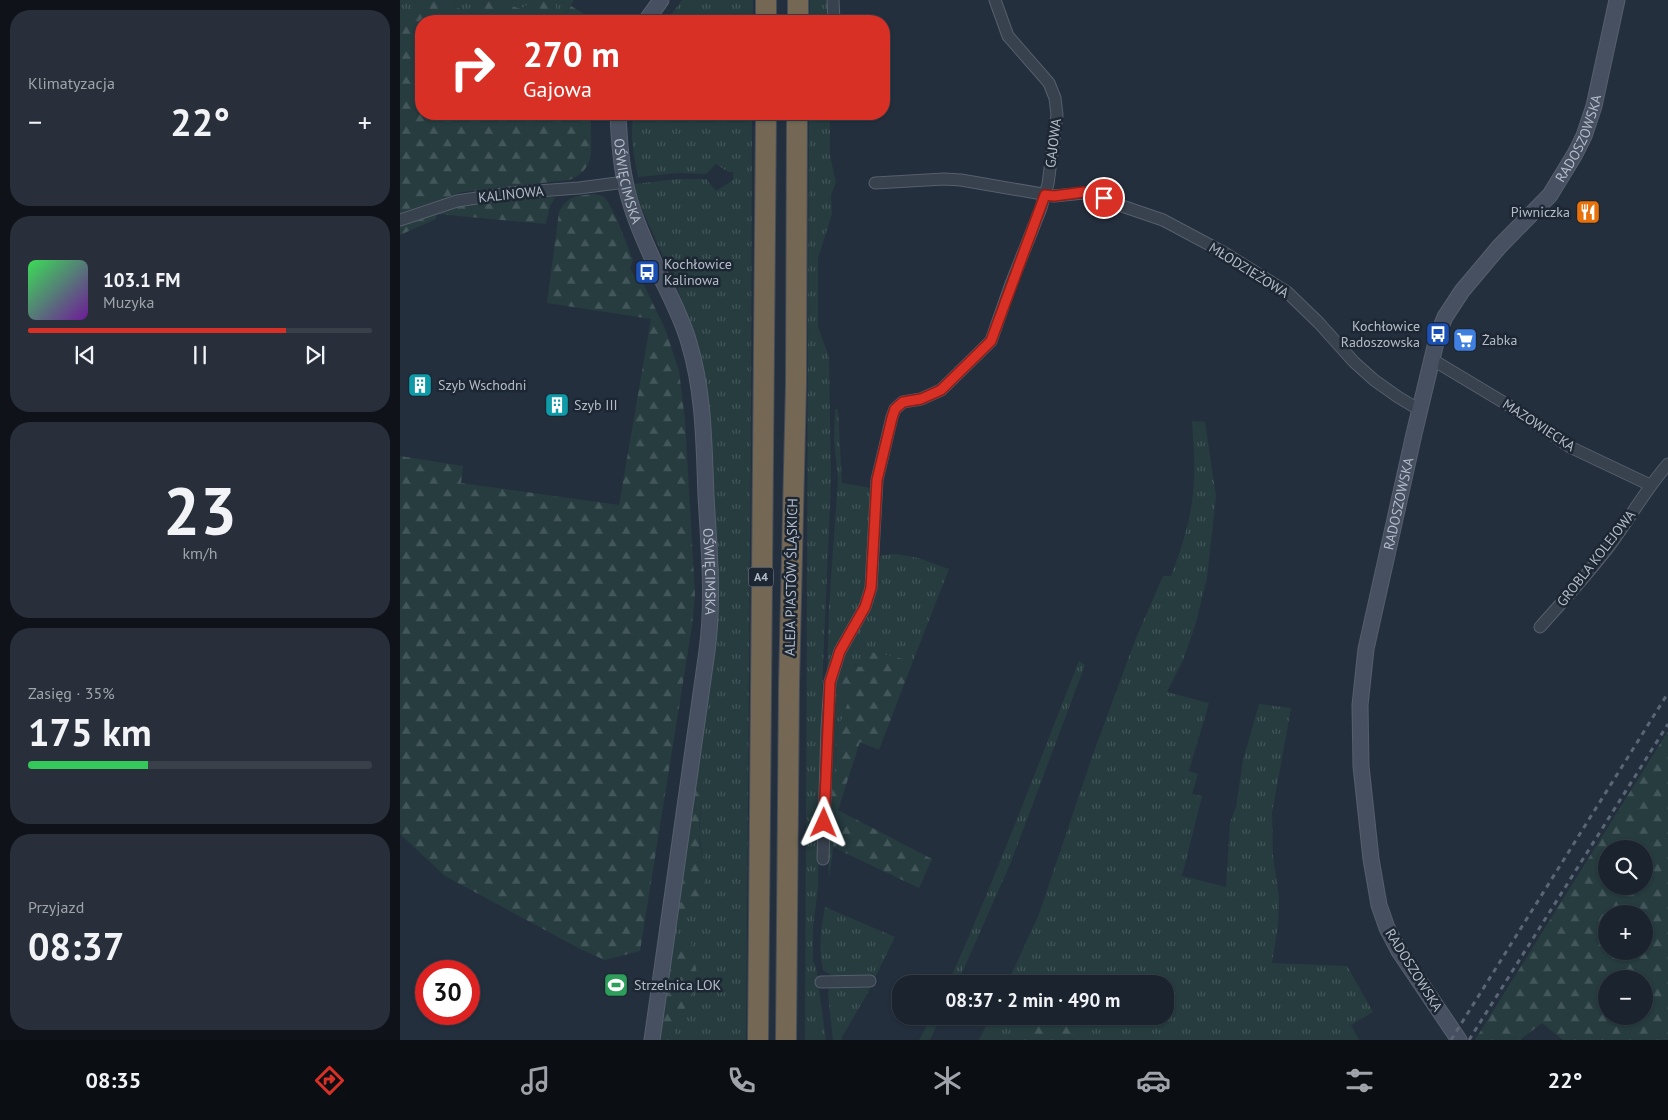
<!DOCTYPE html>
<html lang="pl">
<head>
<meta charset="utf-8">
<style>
	body { margin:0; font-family:"PT Sans",sans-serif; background:#282f3a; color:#f1f3f6; height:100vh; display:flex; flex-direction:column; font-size:19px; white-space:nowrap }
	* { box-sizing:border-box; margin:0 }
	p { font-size:16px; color:#a0a4aa }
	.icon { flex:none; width:28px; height:28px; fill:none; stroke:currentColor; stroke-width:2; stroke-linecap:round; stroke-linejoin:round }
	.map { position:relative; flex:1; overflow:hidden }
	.panel { display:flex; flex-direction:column; gap:10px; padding:10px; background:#0f1319; width:400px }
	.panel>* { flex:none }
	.top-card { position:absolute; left:15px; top:15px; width:475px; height:105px; border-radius:20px; box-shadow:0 1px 4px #0004,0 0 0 1px #39404a; background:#d93025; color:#fff; overflow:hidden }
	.fabs { position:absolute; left:1198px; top:840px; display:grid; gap:10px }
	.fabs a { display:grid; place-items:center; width:55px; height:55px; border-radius:50%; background:#1b232e; box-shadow:0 1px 4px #0004,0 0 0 1px #39404a; font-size:25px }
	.speed { position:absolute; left:15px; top:960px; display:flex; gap:10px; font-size:25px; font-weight:700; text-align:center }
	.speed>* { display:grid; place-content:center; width:65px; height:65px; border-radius:50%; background:#1b232e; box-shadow:0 1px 4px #0004,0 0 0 1px #39404a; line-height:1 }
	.speed .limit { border:8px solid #d22; background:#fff; color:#111 }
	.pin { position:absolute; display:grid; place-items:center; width:42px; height:42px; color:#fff; margin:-21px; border:2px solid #fff; border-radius:50%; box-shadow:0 1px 5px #0007 }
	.me { position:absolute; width:55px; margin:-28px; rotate:1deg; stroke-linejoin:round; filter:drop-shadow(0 0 4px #0008) }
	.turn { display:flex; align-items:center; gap:18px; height:105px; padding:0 25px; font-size:22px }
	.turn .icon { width:65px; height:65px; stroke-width:2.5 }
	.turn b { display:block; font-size:35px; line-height:42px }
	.big { font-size:38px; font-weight:800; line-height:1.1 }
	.panel .widget { flex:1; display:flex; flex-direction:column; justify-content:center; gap:8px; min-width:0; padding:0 18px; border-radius:20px; background:#282f3a }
	.panel .dial { align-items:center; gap:0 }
	.dial b { font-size:65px; line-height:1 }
	.song { display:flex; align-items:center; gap:15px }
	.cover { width:60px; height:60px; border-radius:8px; background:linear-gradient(135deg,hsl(130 70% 55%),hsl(280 70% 35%)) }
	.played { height:5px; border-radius:2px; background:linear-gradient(90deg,#d93025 75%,#39404a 75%) }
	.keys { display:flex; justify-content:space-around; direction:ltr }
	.heat { display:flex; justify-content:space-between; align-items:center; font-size:28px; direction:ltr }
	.charge { height:8px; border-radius:4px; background:linear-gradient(90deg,#34c759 35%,#39404a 0) }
	.trip { position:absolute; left:492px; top:975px; width:282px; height:50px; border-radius:20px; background:#1b232e; box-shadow:0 1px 4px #0004,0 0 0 1px #39404a; font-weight:800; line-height:50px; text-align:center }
	.dock { display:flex; height:80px; justify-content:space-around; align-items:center; background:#0b0e12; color:#a0a4aa }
	.dock .icon { width:35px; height:35px }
	.dock .selected { color:#d93025 }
	.dock b { font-size:22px; color:#f1f3f6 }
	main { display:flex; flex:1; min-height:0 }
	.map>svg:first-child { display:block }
	.grass { fill:url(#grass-tufts) }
	.forest { fill:url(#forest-firs); fill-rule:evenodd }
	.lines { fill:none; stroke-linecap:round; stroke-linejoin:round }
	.street-casing { stroke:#565f6c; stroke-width:13 }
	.secondary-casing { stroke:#565f6c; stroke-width:17 }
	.highway-casing { stroke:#434c59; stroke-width:22 }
	.street { stroke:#38414e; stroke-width:11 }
	.secondary { stroke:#465061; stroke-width:15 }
	.highway { stroke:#746855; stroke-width:20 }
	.rail { stroke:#5a6575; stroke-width:3; stroke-dasharray:5 5; stroke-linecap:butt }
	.route-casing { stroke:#8d1f18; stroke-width:12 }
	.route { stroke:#d93025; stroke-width:9 }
	.labels { text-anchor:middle; stroke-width:5; stroke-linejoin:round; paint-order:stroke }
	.shield { fill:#1d2633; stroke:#878f9c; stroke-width:1 }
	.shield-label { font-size:12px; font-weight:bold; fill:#b4bcc9 }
	.street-label { font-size:14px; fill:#b4bcc9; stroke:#1d2633 }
	.poi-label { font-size:14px; fill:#b4bcc9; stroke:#1d2633; text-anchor:start }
</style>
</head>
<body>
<main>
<section class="panel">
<div class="widget"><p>Klimatyzacja</p>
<div class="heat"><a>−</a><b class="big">22°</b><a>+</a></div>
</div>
<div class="widget">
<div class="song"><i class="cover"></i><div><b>103.1 FM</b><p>Muzyka</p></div></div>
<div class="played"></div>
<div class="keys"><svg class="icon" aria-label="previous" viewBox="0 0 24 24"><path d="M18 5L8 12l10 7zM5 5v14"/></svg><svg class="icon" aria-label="pause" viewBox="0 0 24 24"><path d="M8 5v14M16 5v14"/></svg><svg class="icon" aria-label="next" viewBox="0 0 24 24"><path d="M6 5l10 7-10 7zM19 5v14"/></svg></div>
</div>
<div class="widget dial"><b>23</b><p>km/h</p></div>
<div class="widget"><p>Zasięg · 35%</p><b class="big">175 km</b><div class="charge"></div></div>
<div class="widget"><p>Przyjazd</p><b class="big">08:37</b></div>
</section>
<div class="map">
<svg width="1268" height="1040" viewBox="0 0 1268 1040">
	<defs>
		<pattern id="grass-tufts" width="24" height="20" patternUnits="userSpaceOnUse" patternTransform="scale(1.25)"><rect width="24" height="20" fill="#263c3f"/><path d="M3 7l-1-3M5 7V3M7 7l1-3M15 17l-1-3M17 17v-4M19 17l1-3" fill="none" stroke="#435659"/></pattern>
		<pattern id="forest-firs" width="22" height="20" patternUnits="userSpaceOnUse" patternTransform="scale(1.25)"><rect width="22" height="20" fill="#263c3f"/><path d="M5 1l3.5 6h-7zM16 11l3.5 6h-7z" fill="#435659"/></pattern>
	</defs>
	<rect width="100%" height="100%" fill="#242f3e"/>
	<!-- grass -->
	<path class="grass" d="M0 0H18L4 13 0 21Z
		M52 0H84L75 12 65 11 56 7Z
		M103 0H135L121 9 112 6Z
		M157 0H174L162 21H134L155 9Z
		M282 0H353V21H266Z
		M410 0H428L429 21H409Z
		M234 114H352L351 410 346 1040H273L276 1024 299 984 290 937 271 948 274 927 304 862 299 834 303 786 294 769 310 669 298 355 278 289 241 207 234 184 278 179H306L316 191 333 180V172H328L316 164 306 174 278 173 238 177C234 157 229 134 234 114Z
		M409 114H430V156L436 182 431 195 432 214 418 258V327L429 357 431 482 423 666 418 887 413 928V961L416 967 426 1040H405Z
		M435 409H438L442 483 471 488 469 573 465 599 427 681 429 607 438 479 434 440Z
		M792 421 805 422 816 496 807 578 795 626 783 660 767 692 809 703 789 771 798 774 792 794 802 796 782 876 826 887 830 823 836 807 843 760 859 704 891 708 872 813 873 856 879 898 878 925 872 963 947 966 973 1012 951 1025 959 1040H680L668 1016H766V984H607L639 914 693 754 736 638 763 576H771C783 545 793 513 794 479 795 460 793 440 792 421Z
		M497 554 518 558 549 569 513 661 468 651 462 667 441 663 445 646 475 591 480 557 483 555Z
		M679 661 685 665 611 862 557 984H548C596 878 636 769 679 661Z
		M431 697 448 702 436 735 435 772 437 820 429 878 427 816Z
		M425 907 495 937 466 996 442 1037V1040H433L428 993 429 988 437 985 441 976 431 975 423 970C418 948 421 928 425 907Z
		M532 1016H541L531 1038 529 1040H519Z
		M591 1016H627L614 1040H579Z"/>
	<!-- forest -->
	<path class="forest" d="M18 0H52L56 7 65 11 75 12 84 0H103L112 6 121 9 135 0H157L155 9 134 21H21V114H192C187 139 202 167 169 180L62 192 0 213V21L4 13Z
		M171 6 196 21H162Z
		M194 194C198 195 202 195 205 198 216 212 226 243 233 260L230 268 237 282 244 285 266 331 279 371 285 420 295 595 292 626 240 951 205 960 182 950 45 876 0 834V456L63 466 61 483 219 505 251 319 147 303 159 212C168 195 176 196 194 194Z
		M148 195 155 198 150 206 146 224 37 214 36 219 0 235V224L61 203Z
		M468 651 513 661 479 750 460 742 438 810 532 859 519 888 433 847 437 820 429 816 435 772 436 735 448 702 431 697 441 663 461 667Z
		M1268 731V1040H1163L1142 1023 1120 1040H1075ZM1206 849H1244V886H1206ZM1206 914H1244V951H1206ZM1206 979H1244V1016H1206Z
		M294 769 301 771 304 777C303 796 299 816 299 835 299 849 306 862 306 876 305 892 288 921 274 927Z
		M286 934 290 937 299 984 276 1024 273 1040H259L271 948 279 938Z
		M627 1016H668L680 1040H614Z"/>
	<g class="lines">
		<defs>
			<path id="street" d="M433 0 434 21
				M475 183 544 179 561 180 654 196 684 193 763 220 823 252 887 292 919 323 954 362 974 380 998 397 1013 406 1020 407
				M0 220 57 201 110 193 179 188 225 182
				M1031 361 1038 363 1118 411 1170 447 1250 485
				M1140 627C1164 600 1188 574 1210 545 1230 518 1246 489 1268 464
				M423 859 427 728 430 682 440 651 465 607 471 588 477 480 492 417 495 409 503 402 521 399 541 390 591 341 611 284 641 208 648 184 657 115 655 98 649 83 608 36 595 0
				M421 982 470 981"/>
			<g id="secondary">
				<path d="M246 21 261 0"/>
				<path id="s1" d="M218 114C219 136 220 159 225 181 231 213 246 244 259 273 270 296 282 318 289 343 304 392 304 445 306 496 309 548 314 599 307 651L252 1040"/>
				<path id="s2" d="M1059 1040 999 951 987 928 979 905 971 859 961 766 960 705 966 649 1014 434 1038 334 1045 317 1062 291 1099 247 1150 195 1175 154 1184 136 1194 106 1217 0"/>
			</g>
			<path id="highway" d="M366 21V0
				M398 21V0
				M358 1040 366 114
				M386 1040 389 684 396 384 397 114"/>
		</defs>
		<!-- street casing -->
		<use href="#street" class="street-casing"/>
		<!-- secondary casing -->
		<use href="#secondary" class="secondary-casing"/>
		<!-- highway casing -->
		<use href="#highway" class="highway-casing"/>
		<!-- street -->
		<use href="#street" class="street"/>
		<!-- secondary -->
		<use href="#secondary" class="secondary"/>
		<!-- highway -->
		<use href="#highway" class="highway"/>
		<!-- rail -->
		<path class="rail" d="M1051 1040 1268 693
			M1069 1040 1268 724"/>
	</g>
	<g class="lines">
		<defs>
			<path id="route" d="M424 823 430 682 440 651 465 607 471 588 477 480 492 418 495 409 503 402 521 399 541 390 591 341 645 195 654 196 684 192 704 198"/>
		</defs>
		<!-- route casing -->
		<use href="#route" class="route-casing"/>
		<!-- route -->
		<use href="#route" class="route"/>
	</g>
	<!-- icons -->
	<defs>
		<symbol id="restaurant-square" viewBox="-11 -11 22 22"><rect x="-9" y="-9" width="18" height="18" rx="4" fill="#e8710a" stroke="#1d2633"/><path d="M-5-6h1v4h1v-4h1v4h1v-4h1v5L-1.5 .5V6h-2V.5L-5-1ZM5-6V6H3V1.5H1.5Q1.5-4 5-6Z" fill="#fff"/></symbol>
		<symbol id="bus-square" viewBox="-11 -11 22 22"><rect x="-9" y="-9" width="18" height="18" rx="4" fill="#1a4fb4" stroke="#1d2633"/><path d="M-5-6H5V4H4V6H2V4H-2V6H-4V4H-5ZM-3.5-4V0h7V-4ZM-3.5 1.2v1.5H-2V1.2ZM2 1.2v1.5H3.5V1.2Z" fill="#fff"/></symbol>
		<symbol id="supermarket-square" viewBox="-11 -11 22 22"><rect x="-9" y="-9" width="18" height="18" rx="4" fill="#3f7fe0" stroke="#1d2633"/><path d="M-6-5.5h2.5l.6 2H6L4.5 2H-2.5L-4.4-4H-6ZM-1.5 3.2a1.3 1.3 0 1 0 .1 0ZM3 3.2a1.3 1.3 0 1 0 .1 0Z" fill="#fff"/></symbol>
		<symbol id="building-square" viewBox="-11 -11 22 22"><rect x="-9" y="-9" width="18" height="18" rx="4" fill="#0f9aa8" stroke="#1d2633"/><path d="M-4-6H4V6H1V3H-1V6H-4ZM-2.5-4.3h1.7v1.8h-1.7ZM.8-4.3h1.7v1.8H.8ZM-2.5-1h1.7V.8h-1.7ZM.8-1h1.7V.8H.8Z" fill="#fff"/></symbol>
		<symbol id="stadium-square" viewBox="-11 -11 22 22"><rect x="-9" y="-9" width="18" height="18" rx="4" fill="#2e9e5b" stroke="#1d2633"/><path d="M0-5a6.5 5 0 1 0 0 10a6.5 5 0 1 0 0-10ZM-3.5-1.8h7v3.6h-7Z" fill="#fff"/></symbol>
	</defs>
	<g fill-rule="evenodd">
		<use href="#restaurant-square" x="1174" y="198" width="28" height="28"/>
		<use href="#bus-square" x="233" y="258" width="28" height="28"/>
		<use href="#bus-square" x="1024" y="320" width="28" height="28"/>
		<use href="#supermarket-square" x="1051" y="326" width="28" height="28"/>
		<use href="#building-square" x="6" y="371" width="28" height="28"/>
		<use href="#building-square" x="143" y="391" width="28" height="28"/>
		<use href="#stadium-square" x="202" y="971" width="28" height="28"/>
	</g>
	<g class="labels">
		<!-- shield labels -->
		<rect class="shield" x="348.5" y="567.5" width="25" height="19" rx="4"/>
		<g class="shield-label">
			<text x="361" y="581">A4</text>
		</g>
		<!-- street labels -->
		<g class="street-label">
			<text dy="5" stroke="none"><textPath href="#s2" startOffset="982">RADOSZOWSKA</textPath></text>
			<text transform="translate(653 143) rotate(-83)" y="5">GAJOWA</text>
			<text dy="5" stroke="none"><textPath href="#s1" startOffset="68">OŚWIĘCIMSKA</textPath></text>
			<text transform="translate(111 194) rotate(-6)" y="5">KALINOWA</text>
			<text transform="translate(849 270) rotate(32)" y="5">MŁODZIEŻOWA</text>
			<text transform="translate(1139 425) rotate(33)" y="5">MAZOWIECKA</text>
			<text dy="5" stroke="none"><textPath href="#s2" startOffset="564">RADOSZOWSKA</textPath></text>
			<text transform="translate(1196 558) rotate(-52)" y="5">GROBLA KOLEJOWA</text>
			<text dy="5" stroke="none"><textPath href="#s1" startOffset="472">OŚWIĘCIMSKA</textPath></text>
			<text transform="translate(391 577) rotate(-89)" y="5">ALEJA PIASTÓW ŚLĄSKICH</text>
			<text transform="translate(1014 970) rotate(58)" y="5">RADOSZOWSKA</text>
		</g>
		<!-- poi labels -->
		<g class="poi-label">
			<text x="1170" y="217" text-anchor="end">Piwniczka</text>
			<text x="264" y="269">Kochłowice<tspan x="264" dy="16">Kalinowa</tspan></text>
			<text x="1020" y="331" text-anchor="end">Kochłowice<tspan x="1020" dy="16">Radoszowska</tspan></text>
			<text x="1082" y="345">Żabka</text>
			<text x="38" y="390">Szyb Wschodni</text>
			<text x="174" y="410">Szyb III</text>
			<text x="234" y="990">Strzelnica LOK</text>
		</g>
	</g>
</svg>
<div class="fabs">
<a><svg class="icon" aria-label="search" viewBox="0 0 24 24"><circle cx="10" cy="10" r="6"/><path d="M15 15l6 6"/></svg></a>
<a>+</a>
<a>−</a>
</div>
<div class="speed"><div class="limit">30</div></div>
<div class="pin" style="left:704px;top:198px;background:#d93025"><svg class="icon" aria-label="arrive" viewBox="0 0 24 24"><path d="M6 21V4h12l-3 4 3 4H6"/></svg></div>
<svg class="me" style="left:424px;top:823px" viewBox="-20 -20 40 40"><path d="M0-17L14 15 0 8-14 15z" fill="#d93025" stroke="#fff" stroke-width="4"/></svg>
<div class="trip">08:37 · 2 min · 490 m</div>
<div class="top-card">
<div class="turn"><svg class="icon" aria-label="right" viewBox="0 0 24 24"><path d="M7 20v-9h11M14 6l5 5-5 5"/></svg><div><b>270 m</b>Gajowa</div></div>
</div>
</div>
</main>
<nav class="dock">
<b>08:35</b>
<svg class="icon selected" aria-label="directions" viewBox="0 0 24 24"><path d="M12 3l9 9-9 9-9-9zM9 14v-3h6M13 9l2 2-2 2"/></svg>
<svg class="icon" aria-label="music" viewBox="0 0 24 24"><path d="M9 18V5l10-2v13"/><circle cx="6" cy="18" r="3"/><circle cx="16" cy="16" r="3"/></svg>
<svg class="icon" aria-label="phone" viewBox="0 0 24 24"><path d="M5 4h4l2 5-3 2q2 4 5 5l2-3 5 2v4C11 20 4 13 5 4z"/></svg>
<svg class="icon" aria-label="climate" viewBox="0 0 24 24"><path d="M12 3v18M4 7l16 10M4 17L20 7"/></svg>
<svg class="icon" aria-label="car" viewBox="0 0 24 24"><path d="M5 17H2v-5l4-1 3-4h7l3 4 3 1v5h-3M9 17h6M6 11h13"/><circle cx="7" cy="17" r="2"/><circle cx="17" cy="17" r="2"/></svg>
<svg class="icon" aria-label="filters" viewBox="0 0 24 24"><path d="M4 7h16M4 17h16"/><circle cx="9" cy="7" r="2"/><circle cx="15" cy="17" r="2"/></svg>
<b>22°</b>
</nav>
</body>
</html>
